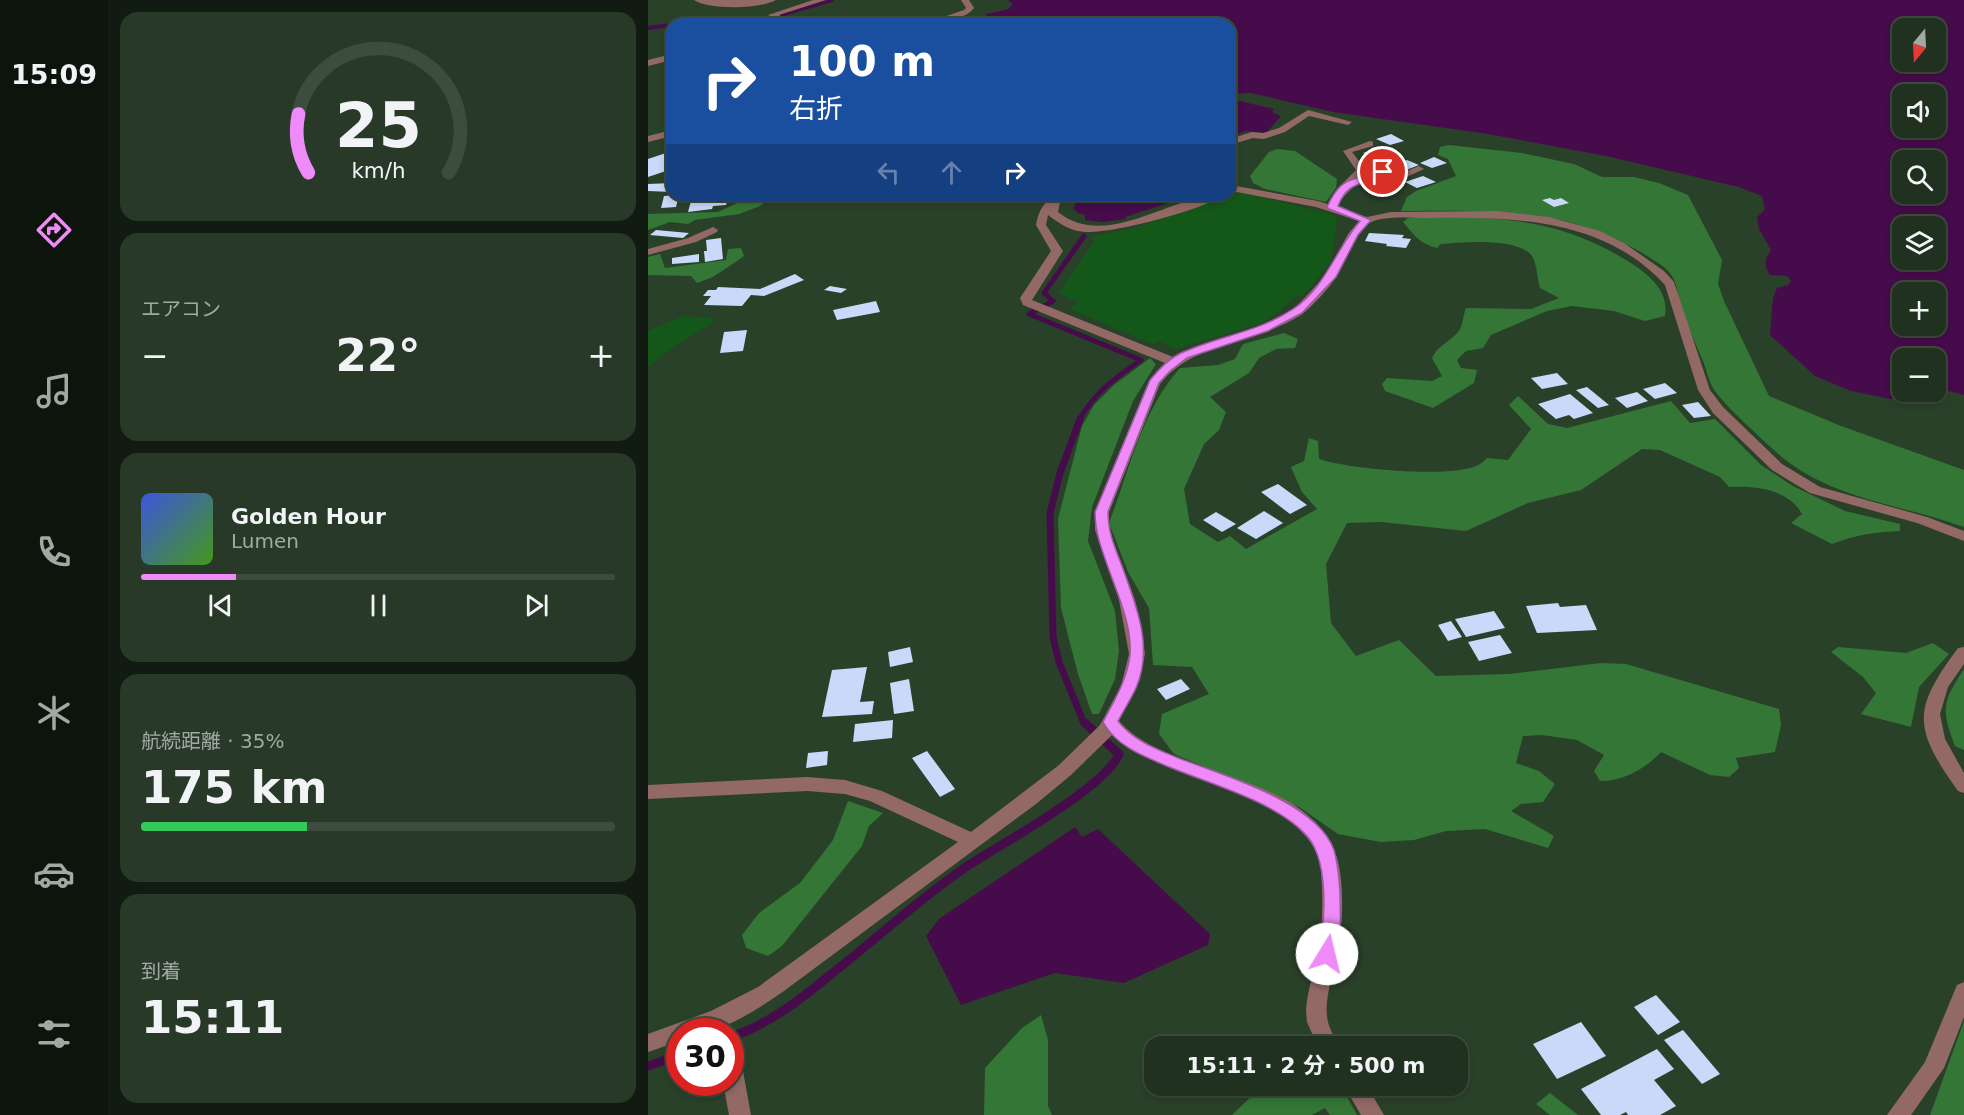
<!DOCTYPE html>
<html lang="ja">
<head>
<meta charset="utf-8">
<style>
	body { margin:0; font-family:"DejaVu Sans","Noto Sans JP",sans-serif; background:#283928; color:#f1f3f6; height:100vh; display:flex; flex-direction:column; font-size:22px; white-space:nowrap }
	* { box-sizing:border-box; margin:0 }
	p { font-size:20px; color:#a2a9a4 }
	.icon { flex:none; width:33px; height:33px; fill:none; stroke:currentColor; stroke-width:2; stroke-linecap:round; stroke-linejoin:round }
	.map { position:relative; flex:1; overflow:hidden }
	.sheet { display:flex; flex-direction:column; gap:12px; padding:12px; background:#121b11; width:540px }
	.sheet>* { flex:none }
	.hud { position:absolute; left:18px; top:18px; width:570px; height:183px; border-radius:18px; box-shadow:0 3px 9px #0003,0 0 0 2px #3d4c3d; background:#1a4fa0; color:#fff; overflow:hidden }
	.needle { width:39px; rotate:198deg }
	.fabs { position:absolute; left:1244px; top:18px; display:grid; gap:12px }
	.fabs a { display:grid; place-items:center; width:54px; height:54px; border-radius:12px; background:#20311f; box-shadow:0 3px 9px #0003,0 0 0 2px #3d4c3d; font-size:30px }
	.speed { position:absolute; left:18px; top:1018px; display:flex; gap:12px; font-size:30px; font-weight:700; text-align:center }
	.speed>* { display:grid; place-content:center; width:78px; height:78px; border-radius:50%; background:#20311f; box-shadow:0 3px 9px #0003,0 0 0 2px #3d4c3d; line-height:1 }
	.speed .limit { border:9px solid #d22; background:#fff; color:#111 }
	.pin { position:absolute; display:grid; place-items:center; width:51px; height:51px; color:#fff; margin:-26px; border:3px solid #fff; border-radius:50%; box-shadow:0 2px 6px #0007 }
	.me { position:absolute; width:66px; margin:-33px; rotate:9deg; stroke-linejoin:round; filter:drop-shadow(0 0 4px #0008) }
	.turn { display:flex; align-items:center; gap:21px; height:126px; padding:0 24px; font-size:27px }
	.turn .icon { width:78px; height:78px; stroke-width:2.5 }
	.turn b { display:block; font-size:42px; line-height:51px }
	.lanes { display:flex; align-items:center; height:57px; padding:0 24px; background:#0003; justify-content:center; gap:30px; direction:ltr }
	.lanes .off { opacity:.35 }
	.big { font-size:45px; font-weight:700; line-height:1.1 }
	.sheet .tile { flex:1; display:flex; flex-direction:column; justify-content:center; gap:9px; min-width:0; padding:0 21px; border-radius:18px; background:#283928 }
	.sheet .dial { align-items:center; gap:0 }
	.dial svg { height:156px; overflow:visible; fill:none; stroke:#3d4c3d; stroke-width:7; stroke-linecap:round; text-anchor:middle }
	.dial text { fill:#f1f3f6; stroke:none }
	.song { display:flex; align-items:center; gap:18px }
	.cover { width:72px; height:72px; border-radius:9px; background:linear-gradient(135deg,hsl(230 70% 55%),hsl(100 70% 35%)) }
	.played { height:6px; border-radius:3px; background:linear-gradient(90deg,#ee8bf8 20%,#3d4c3d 20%) }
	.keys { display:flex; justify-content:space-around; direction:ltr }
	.heat { display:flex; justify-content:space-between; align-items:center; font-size:33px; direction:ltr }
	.charge { height:9px; border-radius:4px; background:linear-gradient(90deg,#34c759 35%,#3d4c3d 0) }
	.trip { position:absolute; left:496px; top:1036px; width:324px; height:60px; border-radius:18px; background:#20311f; box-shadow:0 3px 9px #0003,0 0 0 2px #3d4c3d; font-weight:700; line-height:60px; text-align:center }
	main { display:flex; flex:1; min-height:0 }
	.dock { display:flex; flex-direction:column; width:108px; justify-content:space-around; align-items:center; background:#0d140c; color:#a2a9a4 }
	.dock .icon { width:42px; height:42px }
	.dock .on { color:#ee8bf8 }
	.dock b { font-size:27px; color:#f1f3f6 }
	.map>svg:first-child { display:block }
	.green { fill:#145819 }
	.forest { fill:#347635 }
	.water { fill:#460b4b; fill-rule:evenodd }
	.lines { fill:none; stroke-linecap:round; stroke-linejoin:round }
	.stream-far3 { stroke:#460b4b; stroke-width:4 }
	.stream-far2 { stroke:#460b4b; stroke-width:5 }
	.stream-far1 { stroke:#460b4b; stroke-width:7 }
	.stream { stroke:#460b4b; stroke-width:9 }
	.building { fill:#c8d9f9 }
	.lane { fill:#926965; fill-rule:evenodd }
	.street { fill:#926965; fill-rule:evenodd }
	.route { fill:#ee8bf8; stroke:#9b5aa1; stroke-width:1.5 }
</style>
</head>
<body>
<main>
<nav class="dock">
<b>15:09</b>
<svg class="icon on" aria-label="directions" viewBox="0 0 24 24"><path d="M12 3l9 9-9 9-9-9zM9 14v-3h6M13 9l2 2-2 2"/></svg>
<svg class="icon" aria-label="music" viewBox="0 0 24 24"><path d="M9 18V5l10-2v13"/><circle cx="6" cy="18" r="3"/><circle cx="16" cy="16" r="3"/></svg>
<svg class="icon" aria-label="phone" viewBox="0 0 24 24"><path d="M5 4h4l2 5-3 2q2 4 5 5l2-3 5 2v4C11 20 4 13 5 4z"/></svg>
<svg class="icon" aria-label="climate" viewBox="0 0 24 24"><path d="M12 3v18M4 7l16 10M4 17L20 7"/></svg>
<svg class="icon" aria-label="car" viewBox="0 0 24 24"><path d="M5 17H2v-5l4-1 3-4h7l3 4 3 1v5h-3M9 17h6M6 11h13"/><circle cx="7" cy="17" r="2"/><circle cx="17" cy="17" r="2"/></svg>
<svg class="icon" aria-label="filters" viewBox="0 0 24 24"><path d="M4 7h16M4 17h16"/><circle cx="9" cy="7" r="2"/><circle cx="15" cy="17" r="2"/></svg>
</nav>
<section class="sheet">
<div class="tile dial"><svg viewBox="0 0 100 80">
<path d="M14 69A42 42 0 1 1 86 69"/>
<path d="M14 69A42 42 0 0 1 9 39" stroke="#ee8bf8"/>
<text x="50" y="56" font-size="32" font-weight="700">25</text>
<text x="50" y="72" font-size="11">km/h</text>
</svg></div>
<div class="tile"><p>エアコン</p>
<div class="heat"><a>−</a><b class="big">22°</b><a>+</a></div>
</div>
<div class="tile">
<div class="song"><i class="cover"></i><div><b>Golden Hour</b><p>Lumen</p></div></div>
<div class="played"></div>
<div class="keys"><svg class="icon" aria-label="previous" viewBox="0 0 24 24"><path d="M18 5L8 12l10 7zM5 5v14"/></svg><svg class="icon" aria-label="pause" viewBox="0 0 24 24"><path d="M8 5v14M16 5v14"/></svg><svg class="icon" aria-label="next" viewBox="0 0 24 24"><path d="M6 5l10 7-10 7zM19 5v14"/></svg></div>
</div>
<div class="tile"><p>航続距離 · 35%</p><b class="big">175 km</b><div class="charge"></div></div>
<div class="tile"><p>到着</p><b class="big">15:11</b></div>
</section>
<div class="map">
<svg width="1316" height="1115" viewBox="0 0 1316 1115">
	<rect width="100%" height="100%" fill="#2a4129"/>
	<!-- green -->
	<path class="green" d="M590 193 605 195 689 216 683 262 655 296 649 295 629 313 614 323 528 349 511 341 505 344 422 309 429 302 411 293 447 240 442 237 486 228Z
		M35 316 65 318 66 322 26 346 0 367V331Z"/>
	<!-- forest -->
	<path class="forest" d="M801 145 874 153 926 164 954 177H986L1011 183 1040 195 1074 260 1070 284 1076 301 1121 396 1193 426 1316 470V527C1252 504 1180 499 1128 452 1112 437 1078 407 1067 391 1060 381 1059 371 1055 361 1047 343 1039 325 1033 306 1030 298 1030 288 1026 280 1021 267 1006 261 996 254 914 205 844 211 753 211L759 197 768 191 808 176 800 159 790 155 792 147Z
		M629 149 647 151 689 179 688 188 678 202 617 189 605 183 602 176 621 152Z
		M106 195H125L112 206 91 214 47 220 40 224 22 222 0 230V214L70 212Z
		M774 216C858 218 913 218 986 265 1004 277 1021 293 1017 316L997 321 966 311 924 306 899 311 843 335 835 348 818 351 809 360 813 368 829 370 826 383 785 408 737 391 734 384 739 378 784 381 794 376 784 358C790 345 802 342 811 331 815 325 815 315 818 308L883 309 911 298 892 288C889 278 889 264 884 256 871 237 814 242 793 244L789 248C772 244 766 235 755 222L760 218Z
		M93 248 96 256 92 259 65 277 49 283 43 276 0 275V257L12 254 17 268 78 260 80 249Z
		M636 333 650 339 647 348 628 349 611 358 601 373 562 397 578 412 571 430 556 444 536 489 542 524 570 542 582 536 598 549 669 509 654 492 643 467 656 461 661 438 670 441 671 459C699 469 802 478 828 466 832 465 836 461 839 458L860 460 883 429 861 405 870 396 900 424 919 428 1023 401 1042 423 1067 419 1113 465 1145 486 1197 511 1252 524V531C1227 532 1207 535 1184 544L1143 523 1154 514C1140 489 1108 486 1081 487L1072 477 1012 450 994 449 933 490 880 503 818 531 733 522 699 523 678 564 683 623 708 656 751 640 788 676 862 674 953 663 978 664 1131 709 1133 725 1127 752 1088 758 1091 768 1081 777 1062 775 1013 752C997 769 976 781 952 781L946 771 956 755 929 740 894 735 875 736 868 763 891 771 907 784 895 802 873 804 863 811 906 836 900 848 837 829 798 831 766 840 733 842 690 834 651 807 526 754 511 734 514 714 561 694 544 667 505 665 501 608 480 572 461 523C481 471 494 410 532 368L570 365 587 359 595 344Z
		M502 358 508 364 485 401 444 507 440 541 467 611 471 651 467 679 451 714H444L430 674 413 608 410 519 434 426 446 405 466 385Z
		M1285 643 1301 654 1271 687 1263 727 1213 714 1228 693 1215 677 1183 652 1190 647 1258 653Z
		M1316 669V750L1307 746C1293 709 1294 702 1316 669Z
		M200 801 235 813 221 826 214 846 134 946 120 956 98 948 94 935 111 913 152 883 185 840Z
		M393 1015 400 1040V1106L404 1115H336L337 1068 374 1028Z
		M1316 1021V1115H1282Z
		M622 1086H693L709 1115H682L677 1108 664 1115H584L608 1092Z
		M902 1093 930 1115H902L888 1104Z"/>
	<!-- water -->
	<path class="water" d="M360 0H1316V395L1301 391 1243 399 1203 391 1167 376 1122 335 1125 298 1129 288 1140 285 1143 281 1139 276 1122 275C1115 266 1117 259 1123 250L1111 229 1109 217 1117 209 1114 196 1091 187 958 156 840 134 685 112 603 93 582 94V24H285L337 18 339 14 360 9 365 4ZM1254 28H1287V62H1254ZM1254 94H1287V128H1254ZM1254 160H1287V194H1254ZM1254 226H1287V260H1254ZM1254 292H1287V326H1254ZM1254 358H1287V392H1254Z
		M582 99 626 109 624 112 633 116 618 133 598 131 582 137Z
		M433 195H545L477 217 478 219 455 222 437 220V215L430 213 425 208Z
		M427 827 434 837 450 829 562 934 560 945 476 983 407 973 313 1005 278 936 291 919Z"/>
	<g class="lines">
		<!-- stream-far3 -->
		<path class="stream-far3" d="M132 15 184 0
			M38 24 122 18
			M0 28 24 25"/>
		<!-- stream-far2 -->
		<path class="stream-far2" d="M431 420C448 391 466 379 493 360L381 314 405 301 396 293 436 236"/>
		<!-- stream-far1 -->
		<path class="stream-far1" d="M432 419 412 473 402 513 405 637 411 662 435 721 439 724"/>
		<!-- stream -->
		<path class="stream" d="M82 1037C120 1025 152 1000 182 975 227 940 271 899 318 867 353 844 457 788 471 754L437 723
			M0 1066 32 1055"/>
	</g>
	<!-- building -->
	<path class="building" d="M743 134 756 141 742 145 728 139Z
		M734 146 741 150 723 156 715 153Z
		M24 151V160L18 162 24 166V169L0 177V159Z
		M786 157 799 163 784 168 772 163Z
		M759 160 771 165 753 172 741 167Z
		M775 176 788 182 769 188 757 182Z
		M24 183V192L0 191V184Z
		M31 195 28 207 13 208 16 196Z
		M80 198 78 205 65 206 64 209 40 212 43 201Z
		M902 198 906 200 913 198 921 203 906 207 894 200Z
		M8 230 41 233 35 238 2 235Z
		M721 233 756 235 754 238 763 239 758 248 738 246 739 244 717 241Z
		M73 238 75 259 57 262 56 251H59L58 240Z
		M51 254V262L24 264V258Z
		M147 274 156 280 116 296 103 295 94 306 56 305 63 296H55L60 290H68L70 287 112 289Z
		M182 286 199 289 193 293 176 290Z
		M228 301 232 312 189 320 185 310Z
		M99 330 95 351 72 353 76 332Z
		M909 373 920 384 894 389 883 378Z
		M1017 383 1029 393 1007 399 995 389Z
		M939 387 961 405 950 408 928 390Z
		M989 392 1000 401 979 408 967 398Z
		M922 394 945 413 926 419 921 415 908 419 890 404Z
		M1050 402 1063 416 1046 418 1034 405Z
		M630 484 659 505 642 514 613 492Z
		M616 511 635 523 608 539 589 528Z
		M568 512 588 524 574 532 555 520Z
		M910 603 912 607 938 605 949 630 889 633 878 606Z
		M846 611 857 628 818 637 807 619Z
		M803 621 814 637 800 641 790 625Z
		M852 635 864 653 831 661 820 642Z
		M262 647 265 662 242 667 240 652Z
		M219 667 212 702 226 701 224 714 174 717 184 670Z
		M261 679 266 711 246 714 242 683Z
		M533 679 542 689 518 700 509 689Z
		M245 720 244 738 205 742 207 724Z
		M180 751 179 765 158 768 160 753Z
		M279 751 307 789 292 797 264 758Z
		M1008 995 1032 1022 1010 1035 986 1007Z
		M933 1022 958 1056 909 1079 885 1044Z
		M1035 1030 1072 1074 1054 1084 1016 1040Z
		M1009 1049 1026 1069 1006 1080 1028 1106 1012 1115H980L978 1112 972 1115H953L933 1089Z"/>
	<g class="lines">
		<!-- lane -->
		<path class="lane" d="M313 0H321L326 8C317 20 290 24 275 24L316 10 318 8Z
			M660 110 704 122 700 125 661 116 637 132 616 139 605 138 582 145V139L604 132 615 133 631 128Z
			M722 141 725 142V146L704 152 718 170 710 178 735 169 751 174 771 166 776 169 752 180C722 172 703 183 687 209H681L679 207 696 182 708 170 695 151Z
			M582 178 591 187V191H585L582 187Z"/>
		<!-- street -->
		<path class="street" d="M46 0H128C113 9 61 10 46 0Z
			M165 0H178L131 15 147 24H136L120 15Z
			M24 54V60L0 66V60Z
			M24 130V136L0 142V136Z
			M588 186 670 201 719 217 743 212 849 211 901 217 952 231 976 243 1016 271 1026 282 1062 390 1075 407 1134 464 1172 487 1279 517 1316 531V541L1269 523 1162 493 1124 470 1065 413 1050 390 1017 285C955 217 863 217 779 218 764 218 732 215 720 224 705 235 700 258 690 274 684 285 663 308 653 315 609 343 546 341 512 384L461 512V530L487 600 497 654 489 686 471 721C522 779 658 771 688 855 697 880 695 929 689 955 685 977 675 1000 680 1022 682 1031 688 1039 692 1047H670L659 1022 658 1011C659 991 666 973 670 953 675 927 675 897 673 871 665 792 513 781 464 735L423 775 388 804 136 991C116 1005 80 1029 55 1032 48 1033 39 1032 32 1032V1041L0 1052V1034L63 1011 110 987 310 842 222 801 197 794 159 791 0 799V785L159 777 197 780 234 791 323 832 411 765 452 725 473 686 481 654 471 600 447 530V512L500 383 517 363 375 305 372 298 403 251 388 225C390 212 396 200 409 195L413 198 410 212C459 251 521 195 574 195 557 210 462 234 437 232 422 231 412 224 400 215L398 225 415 251 384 300 525 357 531 353 613 326 647 308 679 274 700 234 711 221 668 207 589 192 582 194V188Z
			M65 227 70 230 69 232 48 242 0 255V249L40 238Z
			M1316 647V664L1300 687 1292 714 1297 739 1316 773V793L1310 791C1265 728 1264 710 1310 648Z
			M1316 982V1017L1296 1068 1263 1115H1239L1277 1062 1309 985Z
			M82 1051 90 1053 93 1060 103 1115H81L75 1083H82Z
			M696 1086H719L736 1115H713Z"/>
	</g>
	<!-- route -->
	<path class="route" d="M732 170 740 172C718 190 703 175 690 206L723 220 710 235 688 277 654 313 620 331 539 358 522 371 511 383 460 512C460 532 467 548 474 566 488 605 506 647 488 688 483 699 476 710 470 721 485 740 506 748 528 757 573 775 669 801 686 850 690 863 691 878 692 891 692 912 695 939 685 959L679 961 673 959C667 949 674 935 675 923 677 896 677 857 659 836 629 802 562 784 521 767 495 756 469 747 455 722 466 701 480 678 482 654 484 626 470 595 461 570 454 550 447 533 447 512L502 380C510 370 520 359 533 353 570 336 611 332 645 309 677 288 688 249 712 221L681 209 679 207C694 174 703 183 732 170Z"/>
</svg>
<div class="fabs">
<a><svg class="needle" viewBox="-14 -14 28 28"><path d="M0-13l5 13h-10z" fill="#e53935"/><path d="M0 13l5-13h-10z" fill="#a2a9a4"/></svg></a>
<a><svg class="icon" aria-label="sound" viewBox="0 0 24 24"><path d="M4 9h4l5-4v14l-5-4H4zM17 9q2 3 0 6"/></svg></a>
<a><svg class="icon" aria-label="search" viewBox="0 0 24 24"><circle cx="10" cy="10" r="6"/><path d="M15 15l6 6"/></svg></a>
<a><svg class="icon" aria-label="layers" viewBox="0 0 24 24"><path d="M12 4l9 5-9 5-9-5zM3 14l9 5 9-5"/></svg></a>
<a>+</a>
<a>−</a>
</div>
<div class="speed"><div class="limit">30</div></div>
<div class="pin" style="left:735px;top:172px;background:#d93025"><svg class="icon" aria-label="arrive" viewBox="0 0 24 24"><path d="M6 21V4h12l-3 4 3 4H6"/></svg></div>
<svg class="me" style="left:679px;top:954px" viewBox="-20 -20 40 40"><circle r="19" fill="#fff"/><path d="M0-13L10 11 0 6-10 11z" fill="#ee8bf8"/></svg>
<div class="trip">15:11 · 2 分 · 500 m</div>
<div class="hud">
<div class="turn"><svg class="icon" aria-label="right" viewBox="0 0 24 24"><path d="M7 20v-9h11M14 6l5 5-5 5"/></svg><div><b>100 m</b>右折</div></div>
<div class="lanes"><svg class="icon off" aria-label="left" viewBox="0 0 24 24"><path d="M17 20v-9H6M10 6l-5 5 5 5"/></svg><svg class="icon off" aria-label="ahead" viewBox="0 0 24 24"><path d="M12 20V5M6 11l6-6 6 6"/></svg><svg class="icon" aria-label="right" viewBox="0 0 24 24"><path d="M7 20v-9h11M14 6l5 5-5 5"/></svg></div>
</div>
</div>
</main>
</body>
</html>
